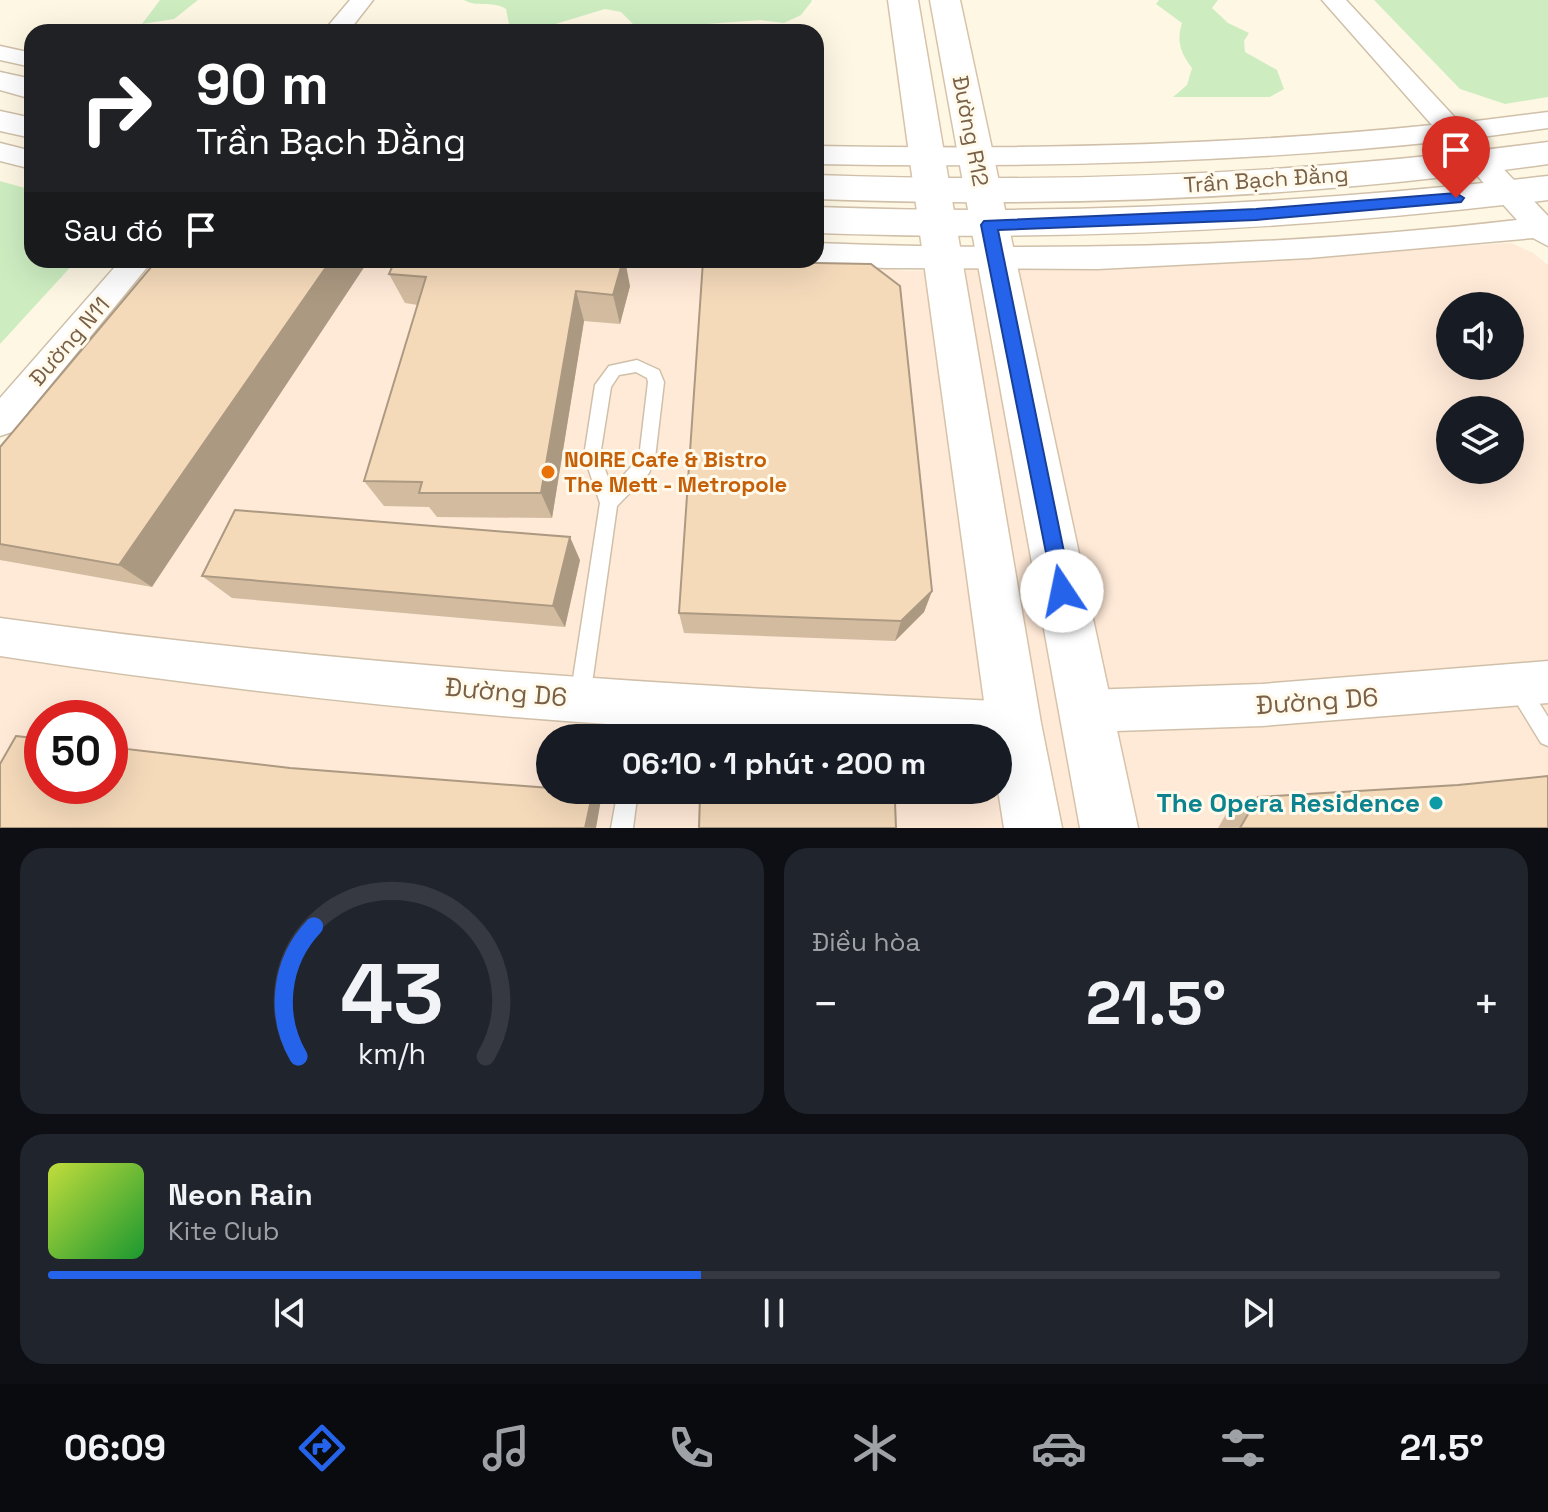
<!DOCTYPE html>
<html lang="vi">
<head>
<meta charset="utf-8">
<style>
	body { margin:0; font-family:"Space Grotesk",sans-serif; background:#20242c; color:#f1f3f6; height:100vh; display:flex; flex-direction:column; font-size:30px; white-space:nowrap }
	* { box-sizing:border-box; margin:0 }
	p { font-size:26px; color:#9ea1a6 }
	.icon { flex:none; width:44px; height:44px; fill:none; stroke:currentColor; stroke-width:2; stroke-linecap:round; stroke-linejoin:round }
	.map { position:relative; height:828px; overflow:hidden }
	.drawer { display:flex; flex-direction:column; gap:20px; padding:20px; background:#0d0f14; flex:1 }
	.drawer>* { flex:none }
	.hud { position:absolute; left:24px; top:24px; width:800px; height:244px; border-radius:24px; box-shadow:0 8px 32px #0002; background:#202124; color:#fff; overflow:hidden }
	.buttons { position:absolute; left:1436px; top:292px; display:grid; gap:16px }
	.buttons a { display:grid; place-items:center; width:88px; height:88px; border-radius:50%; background:#171b24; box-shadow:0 8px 32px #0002; font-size:40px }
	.speed { position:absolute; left:24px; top:700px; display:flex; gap:16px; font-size:40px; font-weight:700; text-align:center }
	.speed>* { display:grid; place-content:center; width:104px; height:104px; border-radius:50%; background:#171b24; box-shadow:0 8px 32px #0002; line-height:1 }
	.speed .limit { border:12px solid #d22; background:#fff; color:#111 }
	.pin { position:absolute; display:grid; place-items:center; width:68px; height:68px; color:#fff; margin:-82px -34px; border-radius:50% 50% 50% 0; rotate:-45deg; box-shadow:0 0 8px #0007 }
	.pin .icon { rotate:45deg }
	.me { position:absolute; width:88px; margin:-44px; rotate:349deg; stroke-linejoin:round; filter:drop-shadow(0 0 6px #0008) }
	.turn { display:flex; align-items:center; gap:28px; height:168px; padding:0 40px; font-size:36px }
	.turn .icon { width:104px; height:104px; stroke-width:2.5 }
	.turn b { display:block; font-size:56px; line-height:68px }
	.then { display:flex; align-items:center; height:76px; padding:0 40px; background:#0003; gap:16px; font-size:30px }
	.big { font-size:60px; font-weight:800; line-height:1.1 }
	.drawer .card { flex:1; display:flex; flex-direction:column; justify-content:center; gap:12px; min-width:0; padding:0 28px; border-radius:24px; background:#20242c }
	.drawer .dial { align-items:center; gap:0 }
	.dial svg { height:208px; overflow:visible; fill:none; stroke:#363941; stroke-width:7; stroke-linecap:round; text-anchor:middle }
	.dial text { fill:#f1f3f6; stroke:none }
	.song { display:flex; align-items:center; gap:24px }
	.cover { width:96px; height:96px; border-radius:12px; background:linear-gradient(135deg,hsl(70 70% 55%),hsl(130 70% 35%)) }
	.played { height:8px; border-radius:4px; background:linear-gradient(90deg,#2563eb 45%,#363941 45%) }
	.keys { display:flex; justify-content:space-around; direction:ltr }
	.heat { display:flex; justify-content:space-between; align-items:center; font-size:44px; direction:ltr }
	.drawer .tiles { flex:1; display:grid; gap:20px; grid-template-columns:1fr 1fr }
	.card:last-child { grid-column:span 2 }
	.trip { position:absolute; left:536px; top:724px; width:476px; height:80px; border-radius:40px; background:#171b24; box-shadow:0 8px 32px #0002; font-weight:800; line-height:80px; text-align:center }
	.menu { display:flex; height:128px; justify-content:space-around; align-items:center; background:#090b0e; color:#9ea1a6 }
	.menu .icon { width:56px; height:56px }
	.menu .active { color:#2563eb }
	.menu b { font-size:36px; color:#f1f3f6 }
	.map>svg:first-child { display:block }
	.commercial { fill:#ffe9d7; fill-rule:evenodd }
	.green { fill:#cdedc1 }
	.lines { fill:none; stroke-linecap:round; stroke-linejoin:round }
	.service-casing { stroke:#d0c0a9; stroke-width:3 }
	.minor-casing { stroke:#d0c0a9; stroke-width:3 }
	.tertiary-casing { stroke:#d0c0a9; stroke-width:3 }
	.secondary-casing { stroke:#d6c3a9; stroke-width:3 }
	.service { fill:#fff; fill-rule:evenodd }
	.minor { fill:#fff; fill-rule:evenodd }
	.tertiary { fill:#fff; fill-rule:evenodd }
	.secondary { fill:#fff; fill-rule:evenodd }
	.wall { fill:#d3bba0 }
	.shaded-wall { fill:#ac9982 }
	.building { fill:#f5daba; stroke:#ac9982; stroke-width:2 }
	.route { fill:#2563eb; stroke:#184099; stroke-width:2 }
	.food-dot { fill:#e8710a; stroke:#fffaec; stroke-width:3 }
	.culture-dot { fill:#0f9aa8; stroke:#fffaec; stroke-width:3 }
	.labels { text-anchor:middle; stroke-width:6; stroke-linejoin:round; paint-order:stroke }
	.street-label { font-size:22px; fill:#796047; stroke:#fffaec }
	.food-label { font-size:22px; font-weight:bold; fill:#c56008; stroke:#fffaec; text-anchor:start }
	.near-street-label { font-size:26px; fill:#796047; stroke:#fffaec }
	.near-culture-label { font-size:26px; font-weight:bold; fill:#0d838f; stroke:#fffaec; text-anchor:end }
</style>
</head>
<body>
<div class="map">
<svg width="1548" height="828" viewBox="0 0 1548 828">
	<rect width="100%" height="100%" fill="#fef7e4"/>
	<!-- commercial -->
	<path class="commercial" d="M1511 243 1533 253 1548 265V828H0V467L174 260H761L909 271 1223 262ZM1450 306H1510V366H1450ZM1450 410H1510V470H1450ZM42 718H110V786H42ZM550 738H998V790H550Z"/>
	<!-- green -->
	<path class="green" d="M160 0H198L174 19 142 24Z
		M464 0H811L812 1 801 15 784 23 761 20 707 24 655 31 636 27 621 12 605 9 552 25 515 31 509 24 506 9C492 0 477 8 464 0Z
		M1159 0H1218L1212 8 1228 23 1249 33 1244 41 1245 52 1277 70 1284 89 1270 97H1173L1187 85 1192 68C1181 53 1176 42 1182 23L1156 4Z
		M1374 0H1548V97L1505 104 1460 89Z
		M0 181 32 190V260H77L0 344Z"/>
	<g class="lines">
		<defs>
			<path id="service" d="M637 360 659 370 664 382 655 458 649 473 617 506 590 698 587 705 580 708 573 705 570 698 600 503 584 456 595 385 609 366ZM636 372 647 378 648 382 639 458 612 488 600 456 611 387 619 375Z
				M1518 677 1525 680 1548 717V746L1541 743 1511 694 1508 687 1511 680Z
				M641 695 648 698 651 705 646 738H626L634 698Z
				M618 790H638L633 828H611Z"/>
			<path id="minor" d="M350 0H373L348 32H323Z
				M1322 0H1346L1460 123 1548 112V128L1474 138 1548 216V246L1533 238 1309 258 1098 269 886 268 816 265 805 260H816V243C1049 252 1284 247 1517 220L1446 141C1236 163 1027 168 816 164V146C1022 150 1227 146 1432 125Z
				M0 46 32 53V67L0 60Z
				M0 143 32 151V169L0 161Z
				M121 260H153L12 432 0 436V398Z
				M0 618C337 665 675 686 1014 702L1029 708 1035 723 1029 738 1014 744 998 743V738C665 738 330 706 0 656Z
				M1548 661V703L1262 726 1086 732 1071 726 1065 711 1071 696 1086 690 1262 684Z"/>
			<path id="tertiary" d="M0 72 32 79V99L0 90Z
				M0 111 32 118V138L0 131Z
				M1548 142V164C1307 198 1059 208 816 199V175C1059 184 1307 174 1548 142Z
				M1548 176V200C1304 229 1062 242 816 233V207C1061 216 1304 204 1548 176Z"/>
			<path id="secondary" d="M888 0H918L1041 723 1062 828H1004L998 790V738H989L987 723Z
				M930 0H960L1138 828H1080Z"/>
		</defs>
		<!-- service casing -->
		<use href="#service" class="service-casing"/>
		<!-- minor casing -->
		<use href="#minor" class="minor-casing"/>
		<!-- tertiary casing -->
		<use href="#tertiary" class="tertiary-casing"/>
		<!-- secondary casing -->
		<use href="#secondary" class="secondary-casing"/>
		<!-- service -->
		<use href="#service" class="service"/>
		<!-- minor -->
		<use href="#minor" class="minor"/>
		<!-- tertiary -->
		<use href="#tertiary" class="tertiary"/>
		<!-- secondary -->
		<use href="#secondary" class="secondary"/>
	</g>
	<!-- wall -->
	<path class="wall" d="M389 274 630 286 620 324 584 321 552 518 437 517 429 507 384 506 364 481 418 305 405 303Z
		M0 447 152 587 0 560Z
		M580 560 565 627 232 598 202 576Z
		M932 591 924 612 895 641 684 633 679 613Z
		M1458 785 1548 828H1218L1229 809 1258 797Z"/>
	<!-- shaded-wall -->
	<path class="shaded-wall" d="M331 260H369L152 587 119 565Z
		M623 260H625L630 286 620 324 613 295Z
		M576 291 584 321 552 518 541 493Z
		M570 537 580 560 565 627 553 606Z
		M932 591 924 612 895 641 901 621Z
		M593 791 601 800 596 828H585Z"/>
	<!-- building -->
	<path class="building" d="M157 260H331L119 565 0 544V447Z
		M395 260H623L613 295 576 291 541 493H419L422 482 364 481 426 277 389 274Z
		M703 261 871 264 900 286 932 591 901 621 679 613Z
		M235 510 570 537 553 606 202 576Z
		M16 736 42 739V786H110V747L290 768 550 788V790L593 791 585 828H0V764Z
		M1548 776V828H1240L1258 797 1458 785Z
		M700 796 895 802 896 828H699Z"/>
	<!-- route -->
	<path class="route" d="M1456 193 1464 198 1461 202 1256 220 998 230 1072 591 1069 598 1062 601 1055 598 981 225 984 221 1256 209Z"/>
	<!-- markers -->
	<circle class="food-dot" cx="548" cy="472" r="8"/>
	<circle class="culture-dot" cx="1436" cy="803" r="8"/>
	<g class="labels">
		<!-- street labels -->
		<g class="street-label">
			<text transform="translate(971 131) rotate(79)" y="8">Đường R12</text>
			<text transform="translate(1266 179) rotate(-4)" y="8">Trần Bạch Đằng</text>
			<text transform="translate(69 341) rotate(-49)" y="8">Đường N11</text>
		</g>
		<!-- food labels -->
		<g class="food-label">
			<text x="564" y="467">NOIRE Cafe &amp; Bistro<tspan x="564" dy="25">The Mett - Metropole</tspan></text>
		</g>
		<!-- near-street labels -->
		<g class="near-street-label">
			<text transform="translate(506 692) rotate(5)" y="9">Đường D6</text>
			<text transform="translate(1317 701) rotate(-4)" y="9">Đường D6</text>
		</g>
		<!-- near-culture labels -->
		<g class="near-culture-label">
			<text x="1420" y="812">The Opera Residence</text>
		</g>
	</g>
</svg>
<div class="buttons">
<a><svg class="icon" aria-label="sound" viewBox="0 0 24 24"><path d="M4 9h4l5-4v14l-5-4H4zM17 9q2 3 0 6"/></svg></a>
<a><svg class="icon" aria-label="layers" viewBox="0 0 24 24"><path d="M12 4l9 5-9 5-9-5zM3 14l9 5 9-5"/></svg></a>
</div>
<div class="speed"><div class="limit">50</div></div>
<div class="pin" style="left:1456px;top:198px;background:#d93025"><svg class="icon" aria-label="arrive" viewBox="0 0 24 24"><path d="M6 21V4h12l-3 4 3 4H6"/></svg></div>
<svg class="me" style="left:1062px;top:591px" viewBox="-20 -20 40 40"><circle r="19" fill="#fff"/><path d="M0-13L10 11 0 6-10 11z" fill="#2563eb"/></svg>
<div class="trip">06:10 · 1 phút · 200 m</div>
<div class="hud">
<div class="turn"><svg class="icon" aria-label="right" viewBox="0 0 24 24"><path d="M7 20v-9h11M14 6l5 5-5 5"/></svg><div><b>90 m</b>Trần Bạch Đằng</div></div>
<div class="then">Sau đó<svg class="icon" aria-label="arrive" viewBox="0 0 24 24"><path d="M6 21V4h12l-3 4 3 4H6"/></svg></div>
</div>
</div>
<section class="drawer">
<div class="tiles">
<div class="card dial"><svg viewBox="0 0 100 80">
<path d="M14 69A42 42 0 1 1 86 69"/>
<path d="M14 69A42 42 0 0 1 20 19" stroke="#2563eb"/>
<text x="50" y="56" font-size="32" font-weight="700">43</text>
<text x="50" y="72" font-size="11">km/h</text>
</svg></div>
<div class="card"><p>Điều hòa</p>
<div class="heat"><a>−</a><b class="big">21.5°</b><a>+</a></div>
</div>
<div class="card">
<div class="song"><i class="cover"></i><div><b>Neon Rain</b><p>Kite Club</p></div></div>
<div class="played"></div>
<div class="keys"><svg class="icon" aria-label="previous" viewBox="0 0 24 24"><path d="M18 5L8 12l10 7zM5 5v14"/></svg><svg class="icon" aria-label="pause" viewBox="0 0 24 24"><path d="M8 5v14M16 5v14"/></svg><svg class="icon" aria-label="next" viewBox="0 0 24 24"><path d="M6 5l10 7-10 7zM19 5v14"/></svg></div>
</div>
</div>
</section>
<nav class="menu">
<b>06:09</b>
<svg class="icon active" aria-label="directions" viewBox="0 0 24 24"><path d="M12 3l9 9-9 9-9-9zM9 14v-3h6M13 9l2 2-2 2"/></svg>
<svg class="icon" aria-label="music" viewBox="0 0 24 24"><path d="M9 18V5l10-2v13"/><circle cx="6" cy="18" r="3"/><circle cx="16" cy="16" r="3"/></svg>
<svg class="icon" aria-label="phone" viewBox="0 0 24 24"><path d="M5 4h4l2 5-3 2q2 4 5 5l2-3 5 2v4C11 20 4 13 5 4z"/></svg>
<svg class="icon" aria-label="climate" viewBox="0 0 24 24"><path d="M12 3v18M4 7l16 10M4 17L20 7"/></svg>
<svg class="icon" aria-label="car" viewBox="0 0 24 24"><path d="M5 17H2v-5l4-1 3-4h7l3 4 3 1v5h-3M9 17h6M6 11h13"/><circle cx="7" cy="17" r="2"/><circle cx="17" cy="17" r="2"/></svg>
<svg class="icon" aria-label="filters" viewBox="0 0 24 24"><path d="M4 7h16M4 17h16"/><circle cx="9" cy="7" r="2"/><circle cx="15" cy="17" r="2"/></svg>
<b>21.5°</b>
</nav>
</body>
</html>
